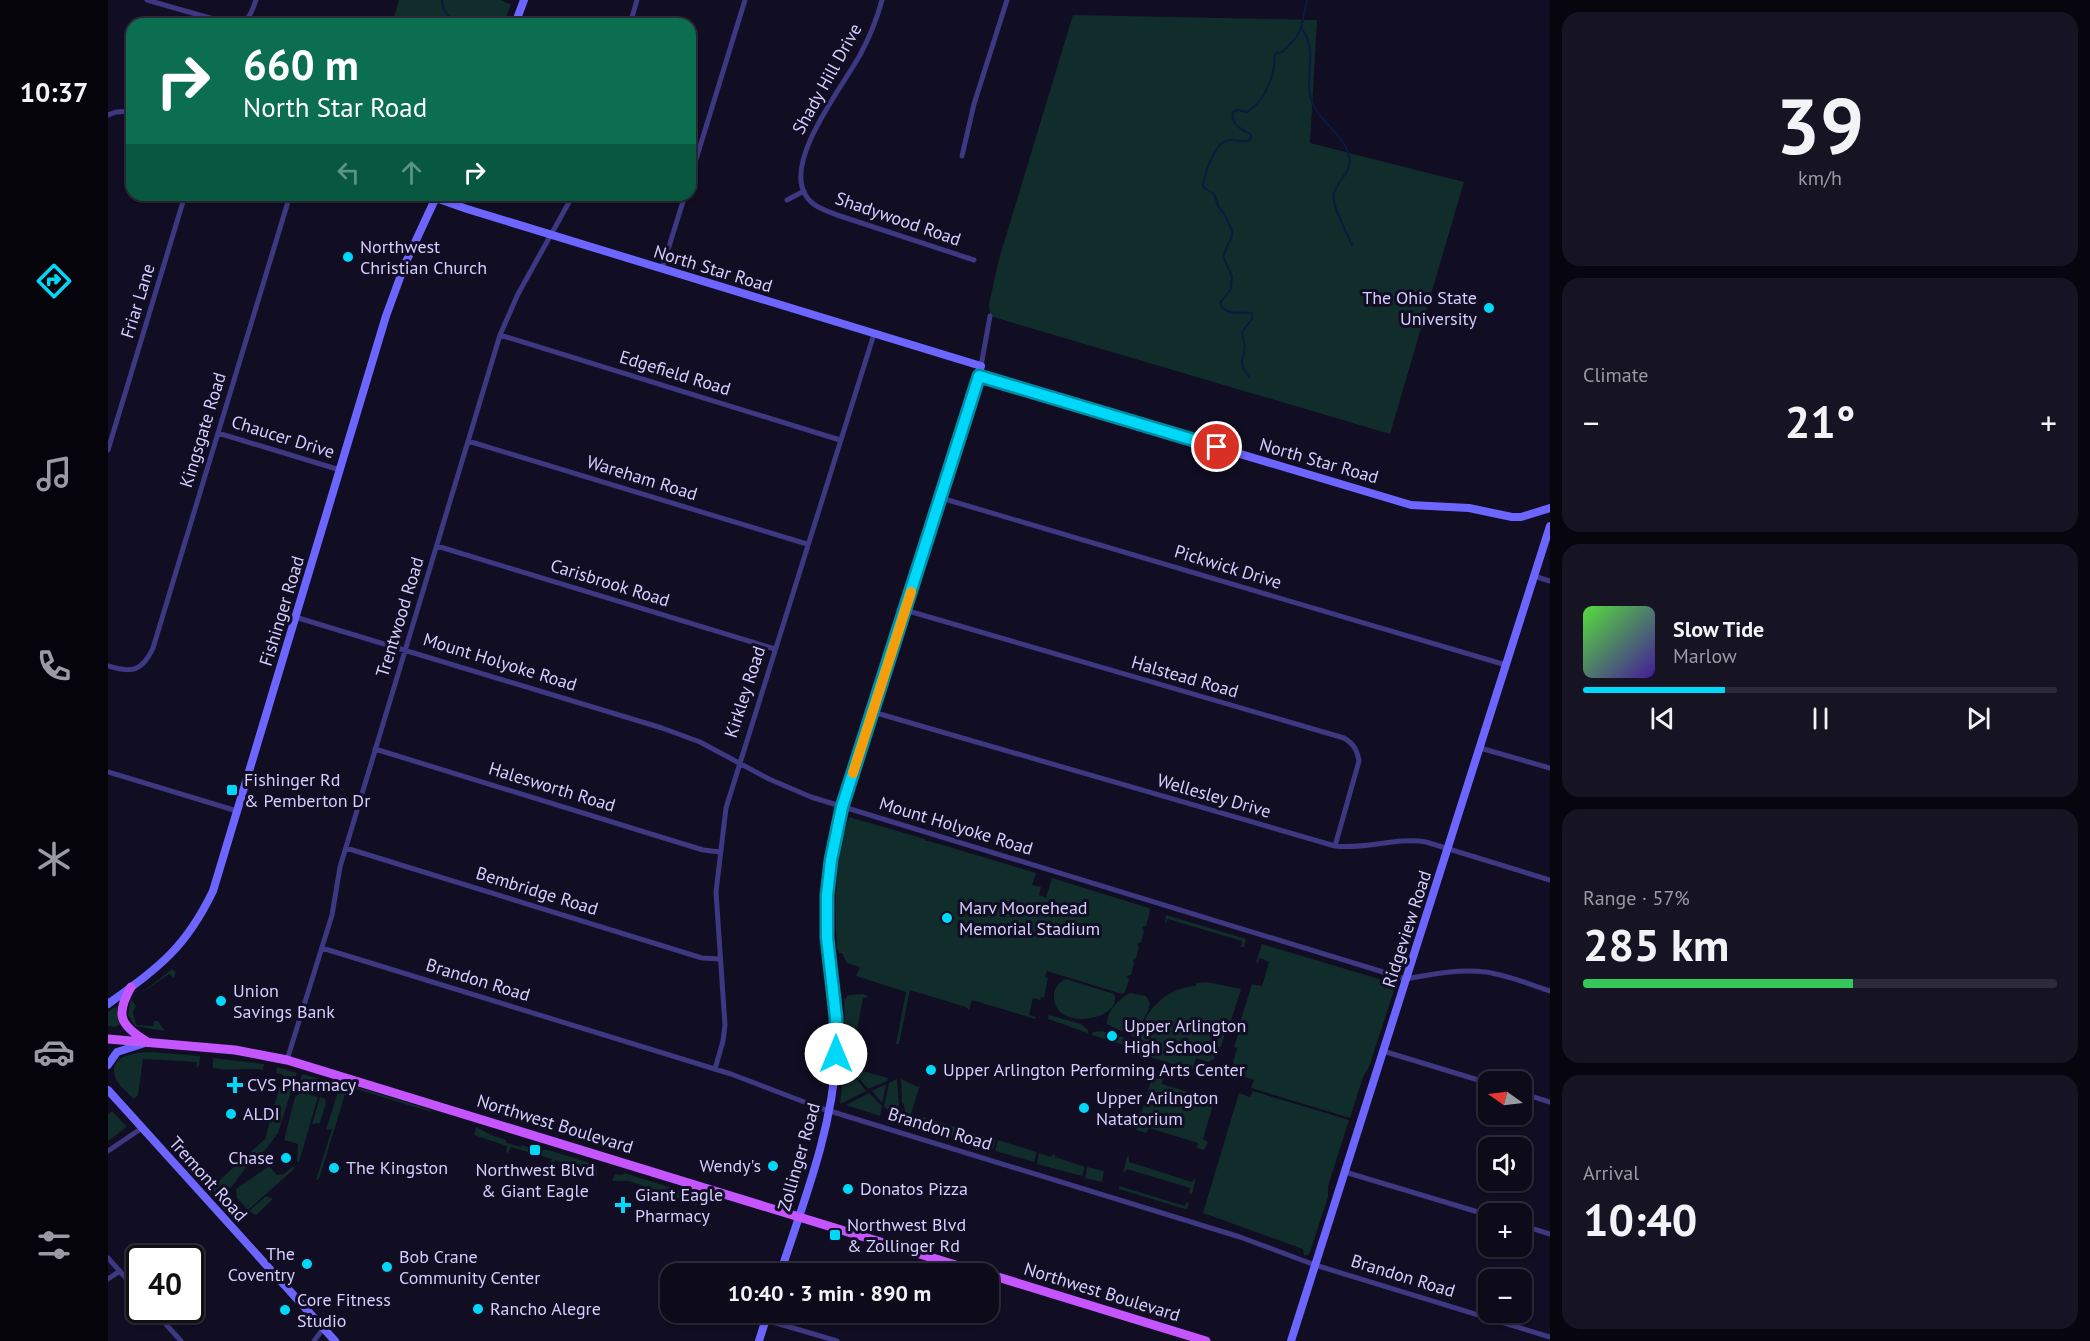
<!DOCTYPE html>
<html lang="en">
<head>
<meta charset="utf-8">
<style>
	body { margin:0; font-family:"PT Sans",sans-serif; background:#161323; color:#f1f3f6; height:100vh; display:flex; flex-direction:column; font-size:22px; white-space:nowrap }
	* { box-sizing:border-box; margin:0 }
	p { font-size:20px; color:#9a9aa2 }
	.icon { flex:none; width:33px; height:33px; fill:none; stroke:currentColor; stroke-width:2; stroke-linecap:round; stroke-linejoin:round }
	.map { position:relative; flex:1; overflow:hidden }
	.panel { display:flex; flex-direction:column; gap:12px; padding:12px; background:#07060e; width:540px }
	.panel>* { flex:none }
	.top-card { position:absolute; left:18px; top:18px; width:570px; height:183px; border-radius:18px; box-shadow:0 2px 4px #0004,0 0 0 2px #2d2b39; background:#0b6e4f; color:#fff; overflow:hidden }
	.needle { width:39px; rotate:284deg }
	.controls { position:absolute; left:1370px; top:1071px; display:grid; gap:12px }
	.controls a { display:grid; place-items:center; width:54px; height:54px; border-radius:12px; background:#0d0a1a; box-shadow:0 2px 4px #0004,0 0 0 2px #2d2b39; font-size:30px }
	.speed { position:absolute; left:18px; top:1245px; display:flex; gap:12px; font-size:30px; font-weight:700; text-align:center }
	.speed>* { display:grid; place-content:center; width:78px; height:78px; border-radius:50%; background:#0d0a1a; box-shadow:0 2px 4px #0004,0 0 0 2px #2d2b39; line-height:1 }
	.speed .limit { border:3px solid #111; border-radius:9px; background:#fff; color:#111 }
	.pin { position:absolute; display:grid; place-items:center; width:51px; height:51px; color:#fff; margin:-26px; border:3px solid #fff; border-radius:50%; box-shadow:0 2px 6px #0007 }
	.me { position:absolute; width:66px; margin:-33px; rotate:0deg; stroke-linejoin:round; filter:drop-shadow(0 0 4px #0008) }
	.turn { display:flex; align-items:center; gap:21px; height:126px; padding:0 18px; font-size:27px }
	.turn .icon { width:78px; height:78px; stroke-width:2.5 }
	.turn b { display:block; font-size:42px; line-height:51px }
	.lanes { display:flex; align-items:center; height:57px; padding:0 18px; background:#0003; justify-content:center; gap:30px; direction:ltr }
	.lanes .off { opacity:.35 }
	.big { font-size:45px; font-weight:700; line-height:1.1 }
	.panel .tile { flex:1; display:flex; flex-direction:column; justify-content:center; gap:9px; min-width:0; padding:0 21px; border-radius:18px; background:#161323 }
	.panel .dial { align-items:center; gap:0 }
	.dial b { font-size:78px; line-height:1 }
	.song { display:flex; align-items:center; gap:18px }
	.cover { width:72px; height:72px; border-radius:9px; background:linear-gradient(135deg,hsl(110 70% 55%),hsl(260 70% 35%)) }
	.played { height:6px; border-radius:3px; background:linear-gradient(90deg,#00d8f9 30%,#2d2b39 30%) }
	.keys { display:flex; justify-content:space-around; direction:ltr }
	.heat { display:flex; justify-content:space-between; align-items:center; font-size:33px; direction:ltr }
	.charge { height:9px; border-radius:4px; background:linear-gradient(90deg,#34c759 57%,#2d2b39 0) }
	.trip { position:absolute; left:552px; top:1263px; width:339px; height:60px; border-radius:18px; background:#0d0a1a; box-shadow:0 2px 4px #0004,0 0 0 2px #2d2b39; font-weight:700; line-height:60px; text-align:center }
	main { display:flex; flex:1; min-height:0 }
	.tabs { display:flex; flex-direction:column; width:108px; justify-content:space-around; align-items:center; background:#05040a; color:#9a9aa2 }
	.tabs .icon { width:42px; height:42px }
	.tabs .current { color:#00d8f9 }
	.tabs b { font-size:27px; color:#f1f3f6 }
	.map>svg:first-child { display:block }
	.green { fill:#102c2b }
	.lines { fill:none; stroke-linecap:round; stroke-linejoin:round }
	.stream { stroke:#091b3f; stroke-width:2 }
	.street { stroke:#3d3881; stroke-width:5 }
	.secondary { stroke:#6d65ff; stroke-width:8 }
	.primary { stroke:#c455ff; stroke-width:9 }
	.route-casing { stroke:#008ca2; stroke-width:15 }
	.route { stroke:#00d8f9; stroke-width:10 }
	.slow { stroke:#f59e0b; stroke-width:10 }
	.poi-dot { fill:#00d8f9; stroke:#110d22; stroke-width:2 }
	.labels { text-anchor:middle; stroke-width:6; stroke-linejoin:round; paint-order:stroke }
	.street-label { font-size:18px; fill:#d5ceff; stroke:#110d22 }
	.poi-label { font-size:18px; fill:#d5ceff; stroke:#110d22; text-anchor:start }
</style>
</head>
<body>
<main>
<nav class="tabs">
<b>10:37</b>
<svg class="icon current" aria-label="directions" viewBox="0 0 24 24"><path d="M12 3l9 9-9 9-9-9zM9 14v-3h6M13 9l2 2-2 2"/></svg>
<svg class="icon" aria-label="music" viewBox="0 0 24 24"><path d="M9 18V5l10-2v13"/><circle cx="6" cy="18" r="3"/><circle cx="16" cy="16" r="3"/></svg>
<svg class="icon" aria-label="phone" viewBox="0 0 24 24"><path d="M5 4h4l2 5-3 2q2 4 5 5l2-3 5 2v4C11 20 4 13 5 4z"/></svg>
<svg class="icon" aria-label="climate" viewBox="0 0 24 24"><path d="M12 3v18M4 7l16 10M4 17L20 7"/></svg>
<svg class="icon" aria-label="car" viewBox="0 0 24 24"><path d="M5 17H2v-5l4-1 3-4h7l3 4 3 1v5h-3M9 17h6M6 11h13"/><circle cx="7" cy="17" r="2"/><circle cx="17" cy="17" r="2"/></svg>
<svg class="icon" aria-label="filters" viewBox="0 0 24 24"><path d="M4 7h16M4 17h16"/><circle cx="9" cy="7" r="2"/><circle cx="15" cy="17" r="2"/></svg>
</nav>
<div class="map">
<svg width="1442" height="1341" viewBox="0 0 1442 1341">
	<rect width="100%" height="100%" fill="#110d22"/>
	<!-- green -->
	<path class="green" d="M291 0H392L403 4 396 24H284Z
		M965 15 1209 20 1202 143 1356 182 1282 434 882 316 881 304 891 259Z
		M741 817 817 839V841H821L928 873 924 885 933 887 931 895 938 898 944 878 1041 908 1042 911 1038 926 1034 927 1036 931 1033 942 1029 944 1031 947 1028 958 1025 960 1026 963 1023 975 1019 976 1021 980 1017 992 1014 994 939 971 937 976 940 978 936 998 933 997 932 1000 925 998 921 1015 928 1017 927 1019 864 1000 861 1010 858 1007 802 990 791 1044H788L798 992 748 976 752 967 739 963 734 953H731L729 948C726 904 727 859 741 817Z
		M1058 915 1135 938 1138 939 1136 947H1133L1134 941 1060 919 1057 924Z
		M1154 944 1288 984 1261 1067 1255 1077 1242 1118 1143 1088 1146 1080 1133 1076 1125 1062 1129 1048 1126 1047 1133 1026H1131L1144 984 1154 986 1161 962 1152 958 1150 963 1148 962Z
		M64 969 68 973 66 978 61 974 24 1000 28 1006 25 1012 28 1025 45 1026 46 1021H50L57 1031 27 1026 20 1015 22 1002Z
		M958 979 1006 994C1016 1019 948 1033 946 998 945 989 950 983 958 979Z
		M1098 982 1133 989 1121 1027 1119 1026 1113 1047H1110L1106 1059 1100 1062 1088 1058 1084 1070 1042 1057 1045 1044 1031 1039C1033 1014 1058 987 1088 986V983Z
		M1022 993 1038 996 1042 1003 1040 1011 1026 1037 999 1024C998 1012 1012 998 1022 993Z
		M756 994 761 997 755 998 748 1035 753 1038 739 1037 737 1033 736 1000 740 995Z
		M7 1007 9 1008 13 1024 7 1027 0 1026V1012Z
		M941 1015 973 1024 980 1030V1033L940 1019Z
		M994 1031 1022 1039 1029 1051 1039 1054 1036 1063V1055L1024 1051 1025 1048 984 1035 985 1032Z
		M739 1048H747L750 1051 748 1066 736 1061Z
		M43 1052 92 1056 91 1066 88 1068 89 1062 35 1059 30 1095 26 1099C20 1093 10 1085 7 1077 0 1054 29 1053 43 1052Z
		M105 1058 156 1064 155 1070C138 1067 123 1072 105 1068Z
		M169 1067 189 1073 170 1133 159 1148 139 1166 125 1185 111 1198 97 1183 100 1180 105 1186 157 1139 175 1075 168 1073Z
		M739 1067 758 1091 732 1104 736 1068Z
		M741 1067 780 1078 779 1081 760 1089Z
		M194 1074 215 1080 211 1093 195 1088 189 1091Z
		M1047 1078H1055L1054 1084 1103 1099 1106 1094 1112 1098 1111 1102 1106 1101 1095 1139 1100 1142 1096 1150 1089 1148 1090 1143 1041 1128 1038 1133 1028 1130 1042 1084Z
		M789 1079 792 1119 790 1120 776 1106 781 1083Z
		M793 1079 810 1087 812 1085 803 1114 848 1127 849 1125 851 1126V1129L888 1140 885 1149 796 1123 794 1113 797 1112 796 1104 794 1103Z
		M235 1083 323 1110V1112L232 1084Z
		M232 1085 239 1088 211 1179 208 1180 224 1129 218 1130Z
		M776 1085 778 1086 774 1103 764 1091Z
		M1145 1091 1241 1120 1220 1186V1197L1202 1252 1199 1255H1196L1195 1249 1095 1213 1131 1093 1142 1097Z
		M194 1092 210 1097 191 1162 189 1161 190 1144 176 1140 187 1097Z
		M761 1093 774 1106 772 1116 738 1105Z
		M212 1097 217 1099 218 1103 212 1123 204 1124Z
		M4 1111 19 1127 0 1141V1114Z
		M368 1127 383 1135 398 1140V1143L413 1147 414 1145 429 1150H440L486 1164 489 1168V1177L486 1179 488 1172 447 1160 445 1166 442 1165 444 1159 403 1147 400 1153 398 1152 399 1146 366 1135Z
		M890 1140 929 1152 926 1162 887 1151Z
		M931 1153 943 1157 945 1154 947 1155V1157L977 1167 974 1176 929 1164Z
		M1021 1156V1162L1084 1182 1088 1177 1084 1194 1081 1193 1082 1188 1019 1169 1015 1174 1019 1157Z
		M161 1166 169 1175 176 1174 185 1166 187 1168 140 1210 129 1198 128 1189Z
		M979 1167 996 1171 994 1182 977 1178Z
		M516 1173 593 1197V1203L588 1205 521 1181H504L507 1174 515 1175Z
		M1011 1186 1077 1206 1079 1202 1081 1203 1079 1209H1077L1011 1189Z
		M158 1196 165 1199 148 1215 141 1211Z"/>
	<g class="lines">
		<!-- stream -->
		<path class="stream" d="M334 0C334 13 341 15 349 24
			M1193 28C1211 49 1196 75 1203 99 1209 121 1236 133 1241 156 1245 172 1230 179 1226 193 1223 206 1239 232 1244 245
			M1142 378 1135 368 1134 361 1137 347 1134 332 1144 319V313C1132 312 1117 316 1112 303L1123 289 1124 276 1115 257 1120 244 1124 237V231L1116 213 1111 208 1106 194 1095 187C1096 175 1106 143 1120 140 1127 139 1134 142 1140 141L1143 138V135C1134 129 1122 125 1125 112L1129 110 1139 112C1154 103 1163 84 1166 67 1167 61 1165 58 1168 53L1174 52 1187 39 1193 28 1199 0"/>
		<!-- street -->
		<path class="street" d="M39 0 123 24
			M774 0C769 19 761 38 752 55 734 87 679 157 696 192 702 206 715 209 729 215L866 260
			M131 24C142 19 144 11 148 0
			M522 24 529 0
			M0 115 8 112 24 111
			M854 156 866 104 899 0
			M582 179 637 0
			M679 200 696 191
			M554 269 577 195
			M392 335 732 440
			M873 366 882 316
			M110 433 232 470
			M360 441 699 544
			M0 450 77 195
			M833 498 1398 665
			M329 546 667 649
			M1426 576 1442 581
			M797 610 1236 738C1246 744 1249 750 1251 761L1227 846
			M187 617 554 728 592 742 661 779 703 797 1298 979C1324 974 1351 969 1378 972 1399 975 1421 984 1442 991
			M0 666C23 673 34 672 45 648L182 195
			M765 712 1227 846C1258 850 1287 837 1318 842L1442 880
			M1372 748 1442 768
			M267 749 595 850 612 852
			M0 772 129 811
			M238 848 594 958 612 959
			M214 948 623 1074 712 1108 1132 1237 1207 1265 1442 1337
			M1275 1051 1380 1083
			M179 1060 224 915 232 867 392 335 410 294 465 195
			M607 1069 615 1041 617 1025 608 892 618 808 766 334
			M1413 1093 1442 1102
			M0 1151 34 1128
			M1237 1172 1380 1215
			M1413 1225 1442 1234
			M0 1258 32 1294
			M0 1279 12 1271
			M45 1310 73 1341
			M658 1320 729 1341
			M206 1341 215 1329"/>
		<!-- secondary -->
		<path class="secondary" d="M407 24 416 0
			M328 198 359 209 873 366 734 807C722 849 716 894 719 938 722 978 731 1017 728 1057 724 1131 695 1203 672 1274
			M871 376 1303 505 1361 508 1404 517H1413L1442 508
			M0 1004C51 967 77 949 105 891L278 316 297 264 329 195
			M0 1065 9 1052 34 1044
			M0 1090 227 1341
			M651 1341 660 1312
			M1183 1341 1442 526"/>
		<!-- primary -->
		<path class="primary" d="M23 987C7 1015 12 1025 38 1041
			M0 1039 127 1050 179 1060 877 1274
			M880 1274 1098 1341"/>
	</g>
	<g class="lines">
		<defs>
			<path id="route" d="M728 1054V1017L719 938V895L723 860 734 807 871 376 1109 447"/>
		</defs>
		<!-- route casing -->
		<use href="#route" class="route-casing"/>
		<!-- route -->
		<use href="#route" class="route"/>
		<!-- slow -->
		<path class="slow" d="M745 773 803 592"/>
	</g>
	<!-- markers -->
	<g class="poi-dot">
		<circle cx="240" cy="257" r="6"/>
		<circle cx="1381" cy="308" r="6"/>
		<rect x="118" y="784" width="12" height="12" rx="3"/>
		<circle cx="839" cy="918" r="6"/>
		<circle cx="113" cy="1001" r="6"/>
		<circle cx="1004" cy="1036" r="6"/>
		<circle cx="823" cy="1070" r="6"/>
		<path d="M124 1076h6v6h6v6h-6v6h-6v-6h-6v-6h6z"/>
		<circle cx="976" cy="1108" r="6"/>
		<circle cx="123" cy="1114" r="6"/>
		<rect x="421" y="1144" width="12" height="12" rx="3"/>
		<circle cx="178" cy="1158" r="6"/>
		<circle cx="665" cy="1166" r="6"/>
		<circle cx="226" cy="1168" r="6"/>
		<circle cx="740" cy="1189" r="6"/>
		<path d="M512 1196h6v6h6v6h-6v6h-6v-6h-6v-6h6z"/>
		<rect x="721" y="1229" width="12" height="12" rx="3"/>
		<circle cx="199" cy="1264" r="6"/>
		<circle cx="279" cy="1267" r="6"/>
		<circle cx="370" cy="1309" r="6"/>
		<circle cx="177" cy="1310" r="6"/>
	</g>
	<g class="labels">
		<!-- street labels -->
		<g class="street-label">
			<text transform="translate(719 79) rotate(-61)" y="6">Shady Hill Drive</text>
			<text transform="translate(790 219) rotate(19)" y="6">Shadywood Road</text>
			<text transform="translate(605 269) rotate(17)" y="6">North Star Road</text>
			<text transform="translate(30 301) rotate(-73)" y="6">Friar Lane</text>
			<text transform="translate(567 373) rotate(17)" y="6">Edgefield Road</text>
			<text transform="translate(95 430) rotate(-73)" y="6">Kingsgate Road</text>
			<text transform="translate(175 437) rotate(17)" y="6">Chaucer Drive</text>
			<text transform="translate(1211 461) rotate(16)" y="6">North Star Road</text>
			<text transform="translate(534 478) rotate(17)" y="6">Wareham Road</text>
			<text transform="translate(1120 567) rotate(17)" y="6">Pickwick Drive</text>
			<text transform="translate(502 583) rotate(17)" y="6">Carisbrook Road</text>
			<text transform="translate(174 611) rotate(-73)" y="6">Fishinger Road</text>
			<text transform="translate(292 617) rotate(-73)" y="6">Trentwood Road</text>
			<text transform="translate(392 662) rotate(17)" y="6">Mount Holyoke Road</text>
			<text transform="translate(1077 677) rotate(16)" y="6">Halstead Road</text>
			<text transform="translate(637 692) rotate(-72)" y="6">Kirkley Road</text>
			<text transform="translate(444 787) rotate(17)" y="6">Halesworth Road</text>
			<text transform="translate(1106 796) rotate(16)" y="6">Wellesley Drive</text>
			<text transform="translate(848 826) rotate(17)" y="6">Mount Holyoke Road</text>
			<text transform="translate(429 891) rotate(17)" y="6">Bembridge Road</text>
			<text transform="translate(1299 929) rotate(-72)" y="6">Ridgeview Road</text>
			<text transform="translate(370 980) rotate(17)" y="6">Brandon Road</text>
			<text transform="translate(447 1124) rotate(17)" y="6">Northwest Boulevard</text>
			<text transform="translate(832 1129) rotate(17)" y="6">Brandon Road</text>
			<text transform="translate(691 1157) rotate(-74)" y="6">Zollinger Road</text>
			<text transform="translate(100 1179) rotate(48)" y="6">Tremont Road</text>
			<text transform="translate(1295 1276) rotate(17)" y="6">Brandon Road</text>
			<text transform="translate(994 1292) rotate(17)" y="6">Northwest Boulevard</text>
		</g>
		<!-- poi labels -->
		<g class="poi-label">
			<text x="252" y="253">Northwest<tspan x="252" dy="21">Christian Church</tspan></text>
			<text x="1369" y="304" text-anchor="end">The Ohio State<tspan x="1369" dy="21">University</tspan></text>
			<text x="136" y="786">Fishinger Rd<tspan x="136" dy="21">&amp; Pemberton Dr</tspan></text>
			<text x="851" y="914">Marv Moorehead<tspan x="851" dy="21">Memorial Stadium</tspan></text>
			<text x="125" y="997">Union<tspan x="125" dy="21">Savings Bank</tspan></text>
			<text x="1016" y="1032">Upper Arlington<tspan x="1016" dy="21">High School</tspan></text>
			<text x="835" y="1076">Upper Arlington Performing Arts Center</text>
			<text x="139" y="1091">CVS Pharmacy</text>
			<text x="988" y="1104">Upper Arilngton<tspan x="988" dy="21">Natatorium</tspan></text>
			<text x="135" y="1120">ALDI</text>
			<text x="166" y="1164" text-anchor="end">Chase</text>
			<text x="653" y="1172" text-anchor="end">Wendy's</text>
			<text x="238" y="1174">The Kingston</text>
			<text x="427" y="1176" text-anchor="middle">Northwest Blvd<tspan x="427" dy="21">&amp; Giant Eagle</tspan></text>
			<text x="752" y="1195">Donatos Pizza</text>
			<text x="527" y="1201">Giant Eagle<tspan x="527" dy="21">Pharmacy</tspan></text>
			<text x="739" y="1231">Northwest Blvd<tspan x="739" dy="21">&amp; Zollinger Rd</tspan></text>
			<text x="187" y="1260" text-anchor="end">The<tspan x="187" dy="21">Coventry</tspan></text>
			<text x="291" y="1263">Bob Crane<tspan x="291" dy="21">Community Center</tspan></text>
			<text x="189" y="1306">Core Fitness<tspan x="189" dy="21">Studio</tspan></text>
			<text x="382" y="1315">Rancho Alegre</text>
		</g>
	</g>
</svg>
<div class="controls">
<a><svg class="needle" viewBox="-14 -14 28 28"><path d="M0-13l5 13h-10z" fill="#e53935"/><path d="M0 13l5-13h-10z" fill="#9a9aa2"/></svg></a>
<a><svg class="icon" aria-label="sound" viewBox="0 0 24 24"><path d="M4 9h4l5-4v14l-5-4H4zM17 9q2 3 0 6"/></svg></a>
<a>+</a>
<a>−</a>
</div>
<div class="speed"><div class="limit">40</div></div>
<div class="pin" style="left:1109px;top:447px;background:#d93025"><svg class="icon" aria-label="arrive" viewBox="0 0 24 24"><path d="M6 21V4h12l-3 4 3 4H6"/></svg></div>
<svg class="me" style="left:728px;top:1054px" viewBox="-20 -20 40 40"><circle r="19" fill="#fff"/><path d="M0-13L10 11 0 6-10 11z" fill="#00d8f9"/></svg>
<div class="trip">10:40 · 3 min · 890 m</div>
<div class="top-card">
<div class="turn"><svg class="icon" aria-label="right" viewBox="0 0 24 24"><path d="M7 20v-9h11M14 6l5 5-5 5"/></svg><div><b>660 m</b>North Star Road</div></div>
<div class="lanes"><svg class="icon off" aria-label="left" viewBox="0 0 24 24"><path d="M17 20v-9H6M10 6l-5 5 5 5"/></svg><svg class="icon off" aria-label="ahead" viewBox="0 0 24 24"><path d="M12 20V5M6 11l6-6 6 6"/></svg><svg class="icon" aria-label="right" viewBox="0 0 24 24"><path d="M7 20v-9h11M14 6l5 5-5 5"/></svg></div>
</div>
</div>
<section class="panel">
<div class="tile dial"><b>39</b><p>km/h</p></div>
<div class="tile"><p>Climate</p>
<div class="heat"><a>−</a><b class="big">21°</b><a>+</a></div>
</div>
<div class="tile">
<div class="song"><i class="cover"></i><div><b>Slow Tide</b><p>Marlow</p></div></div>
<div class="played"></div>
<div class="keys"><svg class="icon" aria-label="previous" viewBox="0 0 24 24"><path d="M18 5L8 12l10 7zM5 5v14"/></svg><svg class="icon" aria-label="pause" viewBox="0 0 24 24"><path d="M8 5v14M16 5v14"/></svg><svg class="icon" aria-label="next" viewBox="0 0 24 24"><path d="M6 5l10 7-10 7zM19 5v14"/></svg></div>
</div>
<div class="tile"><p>Range · 57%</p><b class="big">285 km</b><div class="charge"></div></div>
<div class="tile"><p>Arrival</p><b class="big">10:40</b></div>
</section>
</main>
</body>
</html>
